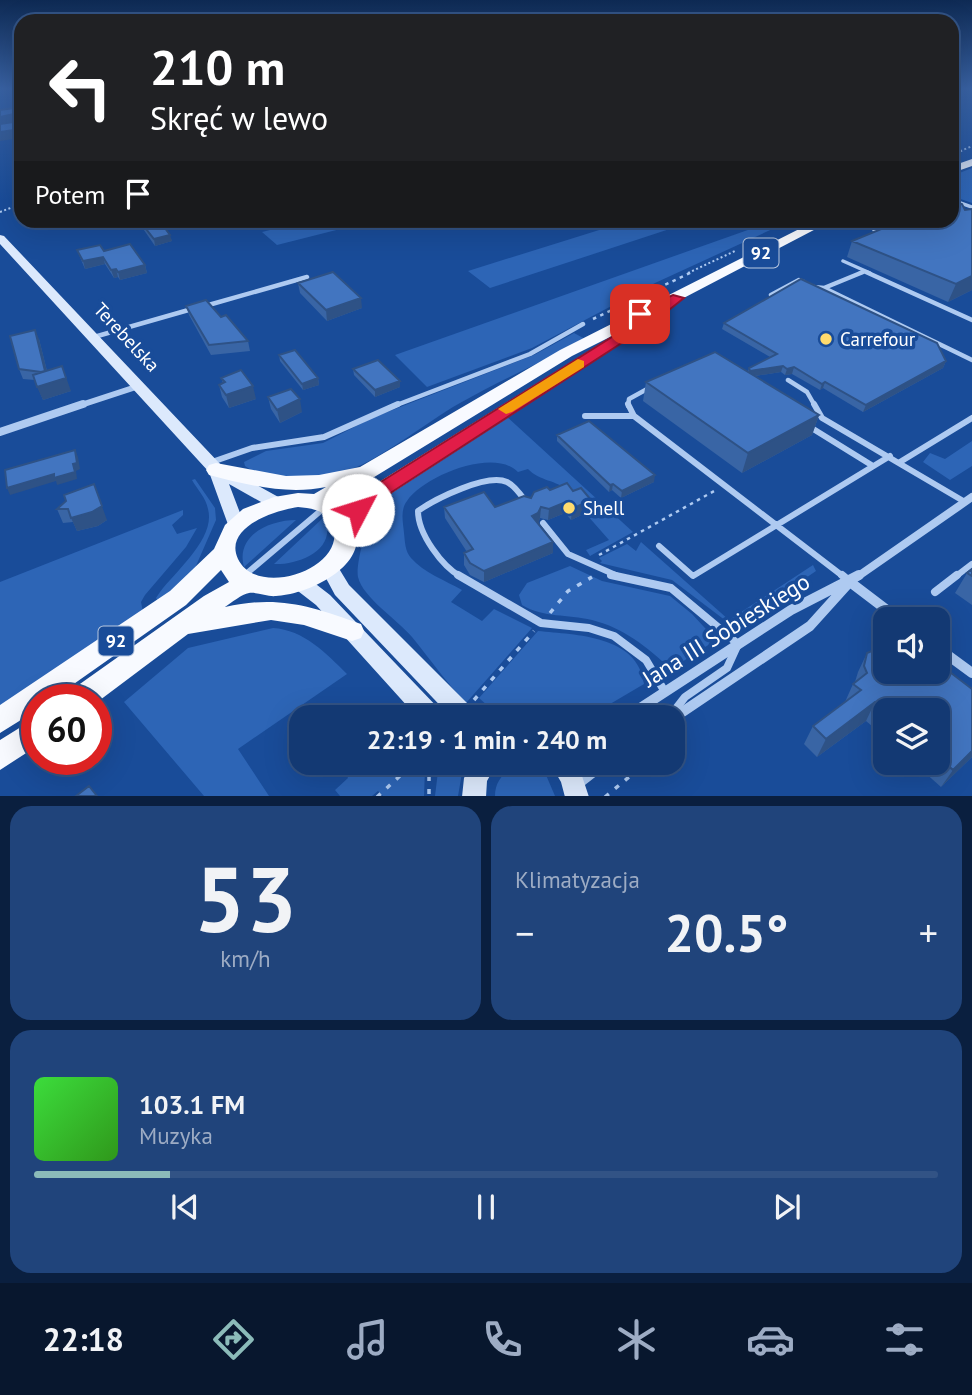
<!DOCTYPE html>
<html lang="pl">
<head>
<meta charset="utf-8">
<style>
	body { margin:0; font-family:"PT Sans",sans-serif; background:#20447b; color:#f1f3f6; height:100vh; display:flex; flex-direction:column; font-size:26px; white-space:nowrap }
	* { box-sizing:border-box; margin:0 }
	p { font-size:23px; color:#9dacc4 }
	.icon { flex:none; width:38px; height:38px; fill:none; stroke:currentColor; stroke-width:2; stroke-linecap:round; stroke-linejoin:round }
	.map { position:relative; height:796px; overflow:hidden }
	.details { display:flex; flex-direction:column; gap:10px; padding:10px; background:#0a1f3f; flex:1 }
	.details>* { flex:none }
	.top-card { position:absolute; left:14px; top:14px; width:945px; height:214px; border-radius:21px; box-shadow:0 7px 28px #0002,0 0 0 2px #325385; background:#202124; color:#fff; overflow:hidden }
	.buttons { position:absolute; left:873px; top:607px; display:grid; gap:14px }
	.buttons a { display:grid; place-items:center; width:77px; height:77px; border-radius:14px; background:#133973; box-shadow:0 7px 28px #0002,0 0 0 2px #325385; font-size:35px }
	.speed { position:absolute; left:21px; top:684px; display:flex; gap:14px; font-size:35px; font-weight:700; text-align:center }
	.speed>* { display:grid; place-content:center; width:91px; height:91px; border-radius:50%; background:#133973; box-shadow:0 7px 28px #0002,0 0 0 2px #325385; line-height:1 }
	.speed .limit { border:10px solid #d22; background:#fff; color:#111 }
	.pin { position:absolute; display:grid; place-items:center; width:60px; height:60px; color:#fff; margin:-30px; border-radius:14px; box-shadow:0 4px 10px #0006 }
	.me { position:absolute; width:77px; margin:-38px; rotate:50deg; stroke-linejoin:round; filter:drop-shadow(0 0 5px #0008) }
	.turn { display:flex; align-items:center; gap:24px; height:147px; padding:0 21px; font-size:32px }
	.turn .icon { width:91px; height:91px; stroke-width:2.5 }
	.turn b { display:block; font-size:49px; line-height:60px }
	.then { display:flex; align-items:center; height:66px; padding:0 21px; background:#0003; gap:14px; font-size:26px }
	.big { font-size:52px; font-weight:700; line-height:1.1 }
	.details .tile { flex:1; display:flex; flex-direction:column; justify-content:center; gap:10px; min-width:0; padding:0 24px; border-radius:21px; background:#20447b }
	.details .dial { align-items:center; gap:0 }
	.dial b { font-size:91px; line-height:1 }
	.song { display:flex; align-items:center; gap:21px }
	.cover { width:84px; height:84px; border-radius:10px; background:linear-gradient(135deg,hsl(120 70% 55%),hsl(110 70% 35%)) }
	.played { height:7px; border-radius:4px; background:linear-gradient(90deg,#8bbbb9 15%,#325385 15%) }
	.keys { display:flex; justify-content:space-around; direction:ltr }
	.heat { display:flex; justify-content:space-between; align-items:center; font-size:38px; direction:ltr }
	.details .tiles { flex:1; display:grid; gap:10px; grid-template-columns:1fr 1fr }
	.tile:last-child { grid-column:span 2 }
	.trip { position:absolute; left:289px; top:705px; width:396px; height:70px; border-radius:21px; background:#133973; box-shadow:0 7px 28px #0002,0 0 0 2px #325385; font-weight:700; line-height:70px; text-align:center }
	.tabs { display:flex; height:112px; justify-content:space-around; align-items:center; background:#08172e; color:#9dacc4 }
	.tabs .icon { width:49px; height:49px }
	.tabs .selected { color:#8bbbb9 }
	.tabs b { font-size:32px; color:#f1f3f6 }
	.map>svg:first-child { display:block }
	.green { fill:#2d65b6 }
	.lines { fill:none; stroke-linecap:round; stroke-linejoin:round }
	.path-far2 { stroke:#aecaf1; stroke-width:2; stroke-dasharray:2 2.5; stroke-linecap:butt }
	.path-far1 { stroke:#aecaf1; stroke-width:2.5; stroke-dasharray:3.5 4.5; stroke-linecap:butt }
	.path { stroke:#aecaf1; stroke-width:3.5; stroke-dasharray:5 8; stroke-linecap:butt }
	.lane-far3 { stroke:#aecaf1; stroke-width:3.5 }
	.lane-far2 { stroke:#aecaf1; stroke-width:4.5 }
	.lane-far1 { stroke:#aecaf1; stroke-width:6 }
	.lane { stroke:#aecaf1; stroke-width:8 }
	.street-far2 { stroke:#aecaf1; stroke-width:6 }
	.street-far1 { stroke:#aecaf1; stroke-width:8 }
	.street { stroke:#aecaf1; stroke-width:10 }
	.secondary { fill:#dce9fc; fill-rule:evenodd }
	.primary { fill:#f8faff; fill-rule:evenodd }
	.wall { fill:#3965a5 }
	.shaded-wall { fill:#2e5286 }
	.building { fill:#4275c0; stroke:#2e5286; stroke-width:2 }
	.route { fill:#e11d48; stroke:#92132f; stroke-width:2 }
	.slow { fill:#f59e0b }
	.poi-dot { fill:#ffdb6e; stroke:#194c99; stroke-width:2.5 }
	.labels { text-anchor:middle; stroke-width:7; stroke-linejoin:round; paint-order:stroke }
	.shield { fill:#194c99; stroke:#bac9e0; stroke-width:2 }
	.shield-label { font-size:18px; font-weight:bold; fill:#fff }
	.street-label { font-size:19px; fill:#fff; stroke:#194c99 }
	.poi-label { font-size:19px; fill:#fff; stroke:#194c99; text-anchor:start }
	.near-street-label { font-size:23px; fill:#fff; stroke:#194c99 }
</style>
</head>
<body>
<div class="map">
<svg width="972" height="797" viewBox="0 0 972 797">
	<rect width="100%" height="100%" fill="#194c99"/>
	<!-- green -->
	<path class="green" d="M972 168V203L952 196V176Z
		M776 220 790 221 655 283 532 348 427 387 395 355Z
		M306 221V220L372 221 277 245 262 232Z
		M628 221H694L490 288 468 271Z
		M574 333 585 339C544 361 501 380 460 403 423 424 380 461 339 474 311 482 269 484 245 466L244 462 266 451 323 443 372 418 534 355Z
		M506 416 633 532 590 556 586 550 609 540 587 515 594 512 574 490 568 491C557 480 539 481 528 469L518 472C493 447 423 477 407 501 400 510 403 522 404 533 405 542 405 551 411 558 423 572 446 581 462 590L451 602 482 621 494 609 532 628 466 703C446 682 430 659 412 637 398 620 363 598 358 577 355 563 370 513 378 501Z
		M972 441V466L950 480 923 462 930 453 945 459Z
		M195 479 215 508 216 520 192 575 159 603 156 598 160 592C176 571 216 538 208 509 206 498 197 489 192 480Z
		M183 510V515L172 525 177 534 197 528 186 547 145 595 141 602 143 612 0 713V582Z
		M324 517C339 549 299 565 274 564Z
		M296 520 244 567C235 535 270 520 296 520Z
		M641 542 729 620 813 565 816 571 734 627 672 580 600 563 602 561 599 558 627 544 636 551Z
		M570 566 602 581 670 596 692 614 716 640 671 669C647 647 624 628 592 620 567 614 544 618 522 605L519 595 527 583Z
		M273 628C304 630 326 653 347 674L238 749 269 796H204L124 702 188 648Z
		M538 631C576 635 638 635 644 684L588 717H507L497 714 479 698Z
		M342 763H421L425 769 424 796H383L378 791 372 796H340L335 790 348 778Z
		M439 763H459L462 773 458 796H435Z
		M519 766H528L546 775 555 796H495C495 781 504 771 519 766Z"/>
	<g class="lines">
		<!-- path-far2 -->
		<path class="path-far2" d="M952 155 972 146
			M0 212 21 204
			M688 273 735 251"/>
		<!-- path-far1 -->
		<path class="path-far1" d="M593 319 692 272
			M599 555 716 490"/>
		<!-- path -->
		<path class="path" d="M550 613 568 591 592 577
			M474 700 534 631
			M429 763V797
			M377 797 414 763
			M605 797 635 772 637 763"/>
		<!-- lane-far3 -->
		<path class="lane-far3" d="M952 200 972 207
			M874 230 899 220
			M843 261 870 273
			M860 273 863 272"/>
		<!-- lane-far2 -->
		<path class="lane-far2" d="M866 272 972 320
			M813 287 824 288 972 360
			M824 288 863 272
			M771 295 799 280 804 282
			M205 306 307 277
			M94 337 192 309
			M788 380 807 392 815 406
			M394 406 530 354 583 324
			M628 406 629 399 649 388"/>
		<!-- lane-far1 -->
		<path class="lane-far1" d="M628 404 634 416 844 577
			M814 404 822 418 965 502
			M585 416H634
			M810 427 873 466
			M212 462 252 448 324 437 398 404
			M900 462 972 418
			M543 523 568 554 620 577
			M659 546 693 576 890 456
			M246 574 324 508
			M461 577C442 566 418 534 418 511 435 499 487 473 507 482 515 486 521 495 526 502
			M955 577 972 564"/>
		<!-- lane -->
		<path class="lane" d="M458 575 541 623 589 628 614 636 646 660 665 692
			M611 575 671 588 738 644 727 668 685 697 671 715
			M842 575 848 580
			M935 592 957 575"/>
		<!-- street-far2 -->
		<path class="street-far2" d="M78 406 139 386"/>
		<!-- street-far1 -->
		<path class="street-far1" d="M0 432 83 404
			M857 577 972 497"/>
		<!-- street -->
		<path class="street" d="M850 582 900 620
			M938 648 972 673
			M625 718 791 610 859 575
			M672 719 810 626 847 585
			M578 784 605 763"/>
		<!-- secondary -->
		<path class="secondary" d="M0 235 4 236 222 466 282 499 284 503 282 507H270L229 484 245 526 242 530 236 532 230 530 209 472 0 244Z
			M329 560 335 562 349 585 475 711 478 718H452L335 595 320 567 323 562Z
			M301 576 308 578 330 595 441 711 444 718H418L316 605 294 588 292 583 294 578Z
			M473 763H497L487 781 486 797H462L464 778Z
			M550 763H575L582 776 589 797H565L561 782Z"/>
		<!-- primary -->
		<path class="primary" d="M972 159V166L952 173V166Z
			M817 220H833L634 324 639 326 642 329 639 332 393 492 374 507 355 529C368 567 306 595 276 596 268 597 257 592 249 593 242 594 231 603 225 607 278 595 311 606 361 624L364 631 361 638 352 641 304 625 271 620 188 634 96 703V700H66L70 691 204 596 229 582 221 570 186 605 51 700H37V710L0 733V705L170 591 214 549 225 525 243 509 274 497 298 493 314 494 326 487C287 495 247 485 209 475L206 470 209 465 216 463 286 476 319 475 360 467 560 350ZM616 334 379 482 347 511 335 501 572 356ZM298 507C312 508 328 511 333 526 347 569 257 599 238 559 223 527 276 510 298 507Z
			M37 717V746L0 770V740Z"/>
	</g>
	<!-- wall -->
	<path class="wall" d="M972 209V290L948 302 847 257 852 241 965 210Z
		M137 220H159L172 241 155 246Z
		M77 250 104 251 145 265 147 273 120 280 118 277 114 278 105 264 85 269Z
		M298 283 362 308 327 321 300 293Z
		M186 306 221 317 248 341 250 351 211 355 189 315Z
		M724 323 946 361 943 368 863 412 823 388 820 390 792 374 785 375 781 372 755 376 819 415 812 435 742 473 643 401 646 382 748 372 749 368 770 357 722 329Z
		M39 339 47 371 71 391 43 400 35 380 23 379 19 369Z
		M279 355 318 378 319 385 303 390 280 361Z
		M353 369 400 387 375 397 354 375Z
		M221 378 256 399 229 408 222 397 219 385 223 383Z
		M268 397 302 412 280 423 271 409Z
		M557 435 654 482 621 498 612 490 609 492 557 441Z
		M550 490 590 511 571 520 565 513 548 520 540 518 538 523 553 542V553L484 582 470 575 464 565V553L467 552 445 518 444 507H495L531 498Z
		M66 501 107 520 98 526 77 531 73 522 63 523 57 509Z
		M972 569V605L955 593 967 573Z
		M867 653 972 689V757L941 787 914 763H938V710H886V738L866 721 817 757 804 744 813 726 845 702 853 684 855 682 858 672Z"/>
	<!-- shaded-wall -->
	<path class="shaded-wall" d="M18 113 21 121 0 125V117Z
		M21 129V138L0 141V132Z
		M170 235 172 241 155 246 154 239Z
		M103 257 105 264 85 269 83 261Z
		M145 265 147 273 120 280 118 272Z
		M116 269 118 277 114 278 111 270Z
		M972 276V290L948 302 956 284Z
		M361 298 362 308 327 321 326 310Z
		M35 330 39 339 50 383 46 373Z
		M946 361 943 368 863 412 866 405Z
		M62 366 71 391 43 400 37 387Z
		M783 366 781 372 748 377 750 371Z
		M794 367 792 374 785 375 787 369Z
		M318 378 319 385 303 390 302 384Z
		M400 381V387L375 397V390Z
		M825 382 823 388 820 390 822 384Z
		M253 386 256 399 229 408 226 395Z
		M300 399 302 412 280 423 277 410Z
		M819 415 812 435 742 473 748 453Z
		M75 450 78 457 80 469 76 471 77 479 57 485 56 481 10 495 7 488 73 464Z
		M655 475 654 482 621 498 622 491Z
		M94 484 107 520 98 526 77 531 71 518Z
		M613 484 612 490 609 492 610 485Z
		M591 500 590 511 571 520 572 509Z
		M566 502 565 513 548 520 549 509Z
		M541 507 540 518 538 525 532 516Z
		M553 542V553L484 582V571Z
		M875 702 866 721 817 757 826 739Z
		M972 751V757L941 787 953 770Z"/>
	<!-- building -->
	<path class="building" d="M21 107V116L18 113 0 117V110Z
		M21 118V129L0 132V124L19 121Z
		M952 201 962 204 965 210 972 209V276L956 284 852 241 903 220H952Z
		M139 220H159L170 235 154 239Z
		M130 244 145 265 118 272 116 269 111 270 103 257 83 261 77 250 100 245 104 251Z
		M333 272 361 298 326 310 298 283Z
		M801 279 937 343 946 361 866 405 825 382 822 384 794 367 787 369 783 366 750 371 749 368 777 354 724 323Z
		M206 300 221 317 226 315 248 341 209 345 186 306Z
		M35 330 45 371 41 372 19 369 10 336Z
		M295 350 318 378 302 384 279 355Z
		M715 352 819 415 748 453 646 382Z
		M378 360 400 381 375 390 353 369Z
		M62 366 66 378 37 387 33 375Z
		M241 370 253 386 226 395 219 385 225 382 221 378Z
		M291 389 300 399 277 410 268 397Z
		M589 421 655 475 622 491 613 484 610 485 557 435Z
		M75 450 77 463 73 464 75 472 54 478V474L7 488 5 470Z
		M567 483 573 491 581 488 591 500 572 509 566 502 549 509 541 507 538 513 532 516 553 542 484 571 470 563 464 553 473 549 444 507 484 492 495 507 524 496 531 498 534 492 547 487 550 490Z
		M94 484 102 506 92 512 71 518 68 509H57L66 501 64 495Z
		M972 569V576L967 573Z
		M879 648 886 649V672H938V663L972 689V751L953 770 938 756V710L886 711 875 702 826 739 813 726 861 690 853 684 867 673 864 666 867 653Z
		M89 786 97 796H76Z"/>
	<!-- sky -->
	<linearGradient id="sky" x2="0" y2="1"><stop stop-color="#0e2a54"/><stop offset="0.44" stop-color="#3861a2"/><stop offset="1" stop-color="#3861a2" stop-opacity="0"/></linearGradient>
	<rect width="972" height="201" fill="url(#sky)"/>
	<!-- route -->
	<path class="route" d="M673 295 684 298 654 322 392 492 365 515H352L349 510 352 505 379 483 642 318 635 317V312Z"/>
	<!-- slow -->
	<path class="slow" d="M578 359 584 361V367L512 412 506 414 498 409Z"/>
	<!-- markers -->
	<g class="poi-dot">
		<circle cx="826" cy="339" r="7"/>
		<circle cx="569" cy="508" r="7"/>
	</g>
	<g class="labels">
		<!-- shield labels -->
		<g class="shield">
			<rect x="743.5" y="238.5" width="35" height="29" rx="5"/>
			<rect x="98.5" y="626.5" width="35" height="29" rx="5"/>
		</g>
		<g class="shield-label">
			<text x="761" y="259">92</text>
			<text x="116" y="647">92</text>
		</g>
		<!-- street labels -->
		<g class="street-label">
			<text transform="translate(127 337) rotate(47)" y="7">Terebelska</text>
		</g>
		<!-- poi labels -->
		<g class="poi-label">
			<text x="840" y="346">Carrefour</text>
			<text x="583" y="515">Shell</text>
		</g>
		<!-- near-street labels -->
		<g class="near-street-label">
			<text transform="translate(726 630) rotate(-32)" y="8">Jana III Sobieskiego</text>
		</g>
	</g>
</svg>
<div class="buttons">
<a><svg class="icon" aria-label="sound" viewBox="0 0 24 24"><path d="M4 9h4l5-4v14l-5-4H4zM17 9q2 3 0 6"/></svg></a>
<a><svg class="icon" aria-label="layers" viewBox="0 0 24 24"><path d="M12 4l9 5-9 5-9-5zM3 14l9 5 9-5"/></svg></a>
</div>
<div class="speed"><div class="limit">60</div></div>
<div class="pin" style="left:640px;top:314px;background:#d93025"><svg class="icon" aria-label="arrive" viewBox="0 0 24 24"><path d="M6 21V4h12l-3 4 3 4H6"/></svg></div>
<svg class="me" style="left:358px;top:510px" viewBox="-20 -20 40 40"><circle r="19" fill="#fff"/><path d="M0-13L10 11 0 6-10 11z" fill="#e11d48"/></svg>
<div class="trip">22:19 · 1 min · 240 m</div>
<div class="top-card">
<div class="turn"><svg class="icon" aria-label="left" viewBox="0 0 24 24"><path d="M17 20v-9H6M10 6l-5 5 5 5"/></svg><div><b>210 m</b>Skręć w lewo</div></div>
<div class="then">Potem<svg class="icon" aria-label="arrive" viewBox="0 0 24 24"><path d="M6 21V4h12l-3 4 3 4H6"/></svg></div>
</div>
</div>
<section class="details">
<div class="tiles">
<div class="tile dial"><b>53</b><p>km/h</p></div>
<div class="tile"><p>Klimatyzacja</p>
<div class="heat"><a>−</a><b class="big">20.5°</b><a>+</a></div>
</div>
<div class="tile">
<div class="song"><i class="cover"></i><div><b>103.1 FM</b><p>Muzyka</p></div></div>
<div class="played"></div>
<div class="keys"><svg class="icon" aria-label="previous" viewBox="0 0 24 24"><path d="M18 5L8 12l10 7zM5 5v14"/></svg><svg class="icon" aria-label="pause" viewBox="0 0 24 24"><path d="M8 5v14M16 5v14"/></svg><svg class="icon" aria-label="next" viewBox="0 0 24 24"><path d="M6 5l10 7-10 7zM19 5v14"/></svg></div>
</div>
</div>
</section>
<nav class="tabs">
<b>22:18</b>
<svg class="icon selected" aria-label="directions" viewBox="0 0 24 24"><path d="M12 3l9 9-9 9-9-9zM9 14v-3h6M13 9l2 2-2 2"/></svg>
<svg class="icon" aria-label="music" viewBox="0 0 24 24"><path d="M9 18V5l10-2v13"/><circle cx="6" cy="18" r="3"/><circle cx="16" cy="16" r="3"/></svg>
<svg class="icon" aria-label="phone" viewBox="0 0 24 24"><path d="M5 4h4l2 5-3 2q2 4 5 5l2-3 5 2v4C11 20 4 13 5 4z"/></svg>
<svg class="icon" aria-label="climate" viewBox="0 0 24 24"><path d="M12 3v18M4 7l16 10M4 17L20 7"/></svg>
<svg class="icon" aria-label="car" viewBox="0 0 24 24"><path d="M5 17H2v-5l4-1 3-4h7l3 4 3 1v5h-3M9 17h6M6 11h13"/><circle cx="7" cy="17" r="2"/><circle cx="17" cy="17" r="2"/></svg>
<svg class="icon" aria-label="filters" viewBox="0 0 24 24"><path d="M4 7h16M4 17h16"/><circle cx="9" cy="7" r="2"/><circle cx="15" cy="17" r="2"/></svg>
</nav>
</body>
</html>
